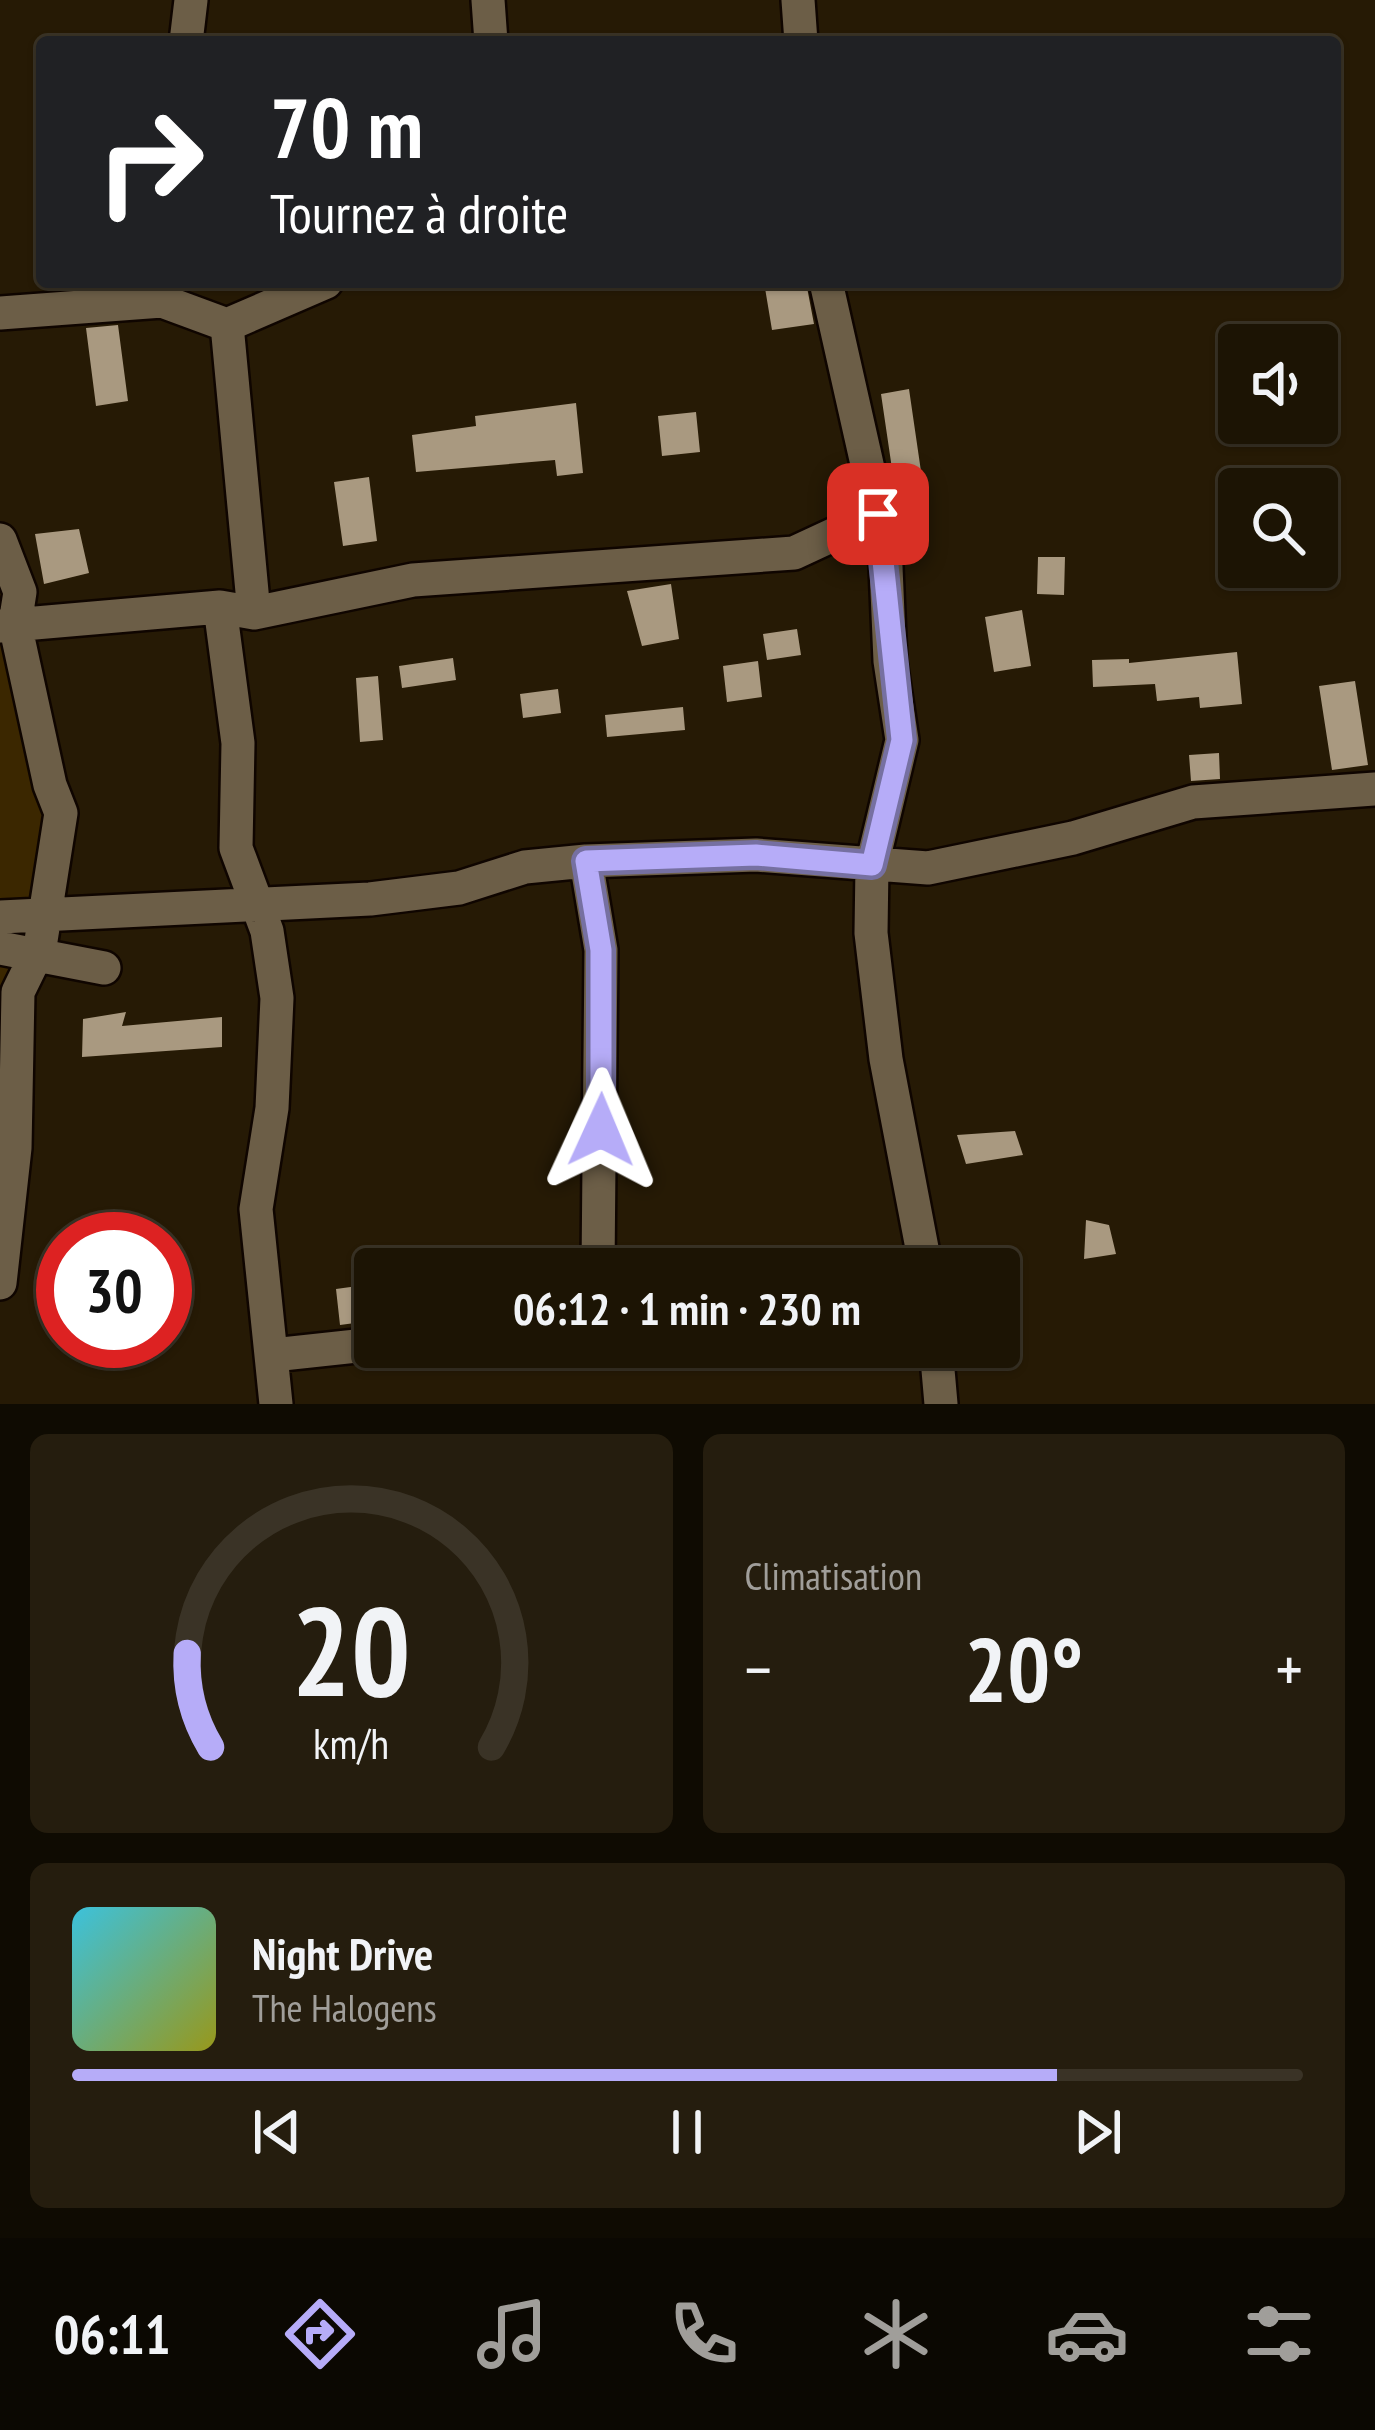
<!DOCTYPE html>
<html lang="fr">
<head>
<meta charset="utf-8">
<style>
	body { margin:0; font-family:"PT Sans Narrow",sans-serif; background:#251d0e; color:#f1f3f6; height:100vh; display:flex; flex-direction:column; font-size:45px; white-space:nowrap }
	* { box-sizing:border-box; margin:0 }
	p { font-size:39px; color:#a09e9a }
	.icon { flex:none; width:66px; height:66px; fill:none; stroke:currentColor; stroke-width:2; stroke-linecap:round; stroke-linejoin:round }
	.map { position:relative; height:1404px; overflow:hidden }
	.panel { display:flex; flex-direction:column; gap:30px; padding:30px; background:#0f0b02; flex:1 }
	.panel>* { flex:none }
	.guide { position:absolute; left:36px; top:36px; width:1305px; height:252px; border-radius:12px; box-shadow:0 3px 9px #0004,0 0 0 3px #3a3326; background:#202124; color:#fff; overflow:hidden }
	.fabs { position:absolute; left:1218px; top:324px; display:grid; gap:24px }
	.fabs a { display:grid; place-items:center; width:120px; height:120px; border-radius:12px; background:#1c1404; box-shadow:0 3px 9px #0004,0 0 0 3px #3a3326; font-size:60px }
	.speed { position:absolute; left:36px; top:1212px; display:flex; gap:24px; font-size:60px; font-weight:700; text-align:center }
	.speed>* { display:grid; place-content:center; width:156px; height:156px; border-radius:50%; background:#1c1404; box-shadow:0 3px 9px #0004,0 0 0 3px #3a3326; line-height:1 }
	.speed .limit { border:18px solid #d22; background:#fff; color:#111 }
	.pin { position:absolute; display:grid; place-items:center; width:102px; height:102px; color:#fff; margin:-51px; border-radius:24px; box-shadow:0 6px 18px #0006 }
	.me { position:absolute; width:132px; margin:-66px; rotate:1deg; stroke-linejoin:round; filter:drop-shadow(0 0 9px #0008) }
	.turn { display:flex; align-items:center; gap:42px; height:252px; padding:0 36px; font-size:54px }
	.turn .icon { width:156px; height:156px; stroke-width:2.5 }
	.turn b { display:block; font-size:84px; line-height:102px }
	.big { font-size:90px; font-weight:800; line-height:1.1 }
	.panel .widget { flex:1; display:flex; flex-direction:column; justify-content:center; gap:18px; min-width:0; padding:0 42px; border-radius:18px; background:#251d0e }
	.panel .dial { align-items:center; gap:0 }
	.dial svg { height:312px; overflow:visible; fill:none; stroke:#3a3326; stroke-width:7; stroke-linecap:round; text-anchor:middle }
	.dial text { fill:#f1f3f6; stroke:none }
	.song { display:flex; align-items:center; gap:36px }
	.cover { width:144px; height:144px; border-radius:18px; background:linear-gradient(135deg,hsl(190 70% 55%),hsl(60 70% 35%)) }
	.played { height:12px; border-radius:6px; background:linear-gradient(90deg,#b6acf8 80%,#3a3326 80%) }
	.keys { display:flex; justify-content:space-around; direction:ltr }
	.heat { display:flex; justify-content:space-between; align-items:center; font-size:66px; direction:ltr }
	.panel .tiles { flex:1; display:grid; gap:30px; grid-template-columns:1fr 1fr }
	.widget:last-child { grid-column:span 2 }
	.trip { position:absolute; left:354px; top:1248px; width:666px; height:120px; border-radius:12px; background:#1c1404; box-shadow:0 3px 9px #0004,0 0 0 3px #3a3326; font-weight:800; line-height:120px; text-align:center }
	.menu { display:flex; height:192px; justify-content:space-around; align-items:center; background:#0b0802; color:#a09e9a }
	.menu .icon { width:84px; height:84px }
	.menu .selected { color:#b6acf8 }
	.menu b { font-size:54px; color:#f1f3f6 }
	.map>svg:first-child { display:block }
	.green { fill:#3b2700 }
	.building { fill:#a99980 }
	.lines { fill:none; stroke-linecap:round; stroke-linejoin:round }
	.minor-casing { stroke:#0f0500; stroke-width:38 }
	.minor { stroke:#6c5e47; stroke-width:33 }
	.route-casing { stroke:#7670a1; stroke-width:30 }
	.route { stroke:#b6acf8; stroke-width:21 }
</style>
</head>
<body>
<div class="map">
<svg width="1375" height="1404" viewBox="0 0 1375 1404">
	<rect width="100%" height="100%" fill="#261a05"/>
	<!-- green -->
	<path class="green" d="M0 544 61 813 18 993 0 1283Z"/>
	<!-- building -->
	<path class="building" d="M764 282H806L814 324 772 330Z
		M118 325 128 401 96 406 86 328Z
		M909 389 924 492 896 496 881 394Z
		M576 403 583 473 557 476 555 460 416 472 412 435 476 426 475 416Z
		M696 412 700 452 662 456 658 416Z
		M369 477 377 541 343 546 334 482Z
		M79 529 89 573 44 584 35 534Z
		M1038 557H1065L1064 595 1037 594Z
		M671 584 679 639 642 646 627 591Z
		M1022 610 1031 666 994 672 985 617Z
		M797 629 801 655 767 660 763 634Z
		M1237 652 1242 704 1200 708 1199 697 1157 701 1155 684 1093 687 1092 660 1129 659V663Z
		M453 658 456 680 402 688 399 666Z
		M758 661 762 697 727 702 723 666Z
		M378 676 383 740 360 742 356 678Z
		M1355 681 1368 765 1332 770 1319 686Z
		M558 689 561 713 523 718 520 694Z
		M683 707 685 730 607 737 605 715Z
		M1219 753 1220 779 1191 781 1189 755Z
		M126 1012 122 1026 222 1017V1047L82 1057 83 1019Z
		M1015 1131 1023 1155 966 1164 957 1135Z
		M1086 1220 1109 1225 1116 1254 1084 1259Z
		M365 1285 370 1321 340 1325 336 1289Z"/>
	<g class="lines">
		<defs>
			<path id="minor" d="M488 0 491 42
				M798 0 801 42
				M186 42 191 0
				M826 282 885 544 890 661 902 740 872 865 871 933 886 1059 926 1269
				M0 313 162 301 227 325 326 282
				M227 325 254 613
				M0 540 20 592 15 624 50 785 61 813 40 947 18 992 15 1148 0 1283
				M0 626 220 607
				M586 861 601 950 598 1269
				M0 917 370 899 459 888 525 867 586 861 756 855 928 868 1073 838 1193 802 1375 789
				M0 948 104 968
				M936 1347 941 1404
				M273 1355 375 1344
				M276 1404 256 1209 272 1108 277 998 267 931 236 848 238 743 220 607 254 613 413 580 794 553 878 514"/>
		</defs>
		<!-- minor casing -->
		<use href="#minor" class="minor-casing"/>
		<!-- minor -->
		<use href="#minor" class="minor"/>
	</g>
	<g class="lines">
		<defs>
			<path id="route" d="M601 1130V950L586 861 756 855 872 865 902 740 878 514"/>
		</defs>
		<!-- route casing -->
		<use href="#route" class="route-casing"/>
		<!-- route -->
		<use href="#route" class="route"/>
	</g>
</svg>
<div class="fabs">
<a><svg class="icon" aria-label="sound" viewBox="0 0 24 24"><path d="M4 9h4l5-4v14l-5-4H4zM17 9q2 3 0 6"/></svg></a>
<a><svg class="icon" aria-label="search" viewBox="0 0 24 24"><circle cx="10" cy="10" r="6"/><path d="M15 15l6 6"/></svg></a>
</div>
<div class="speed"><div class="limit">30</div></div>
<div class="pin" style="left:878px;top:514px;background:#d93025"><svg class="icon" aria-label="arrive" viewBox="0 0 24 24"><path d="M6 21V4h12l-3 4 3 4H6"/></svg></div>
<svg class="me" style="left:601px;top:1130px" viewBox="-20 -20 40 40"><path d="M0-17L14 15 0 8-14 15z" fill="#b6acf8" stroke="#fff" stroke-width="4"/></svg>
<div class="trip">06:12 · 1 min · 230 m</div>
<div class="guide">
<div class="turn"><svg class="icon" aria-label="right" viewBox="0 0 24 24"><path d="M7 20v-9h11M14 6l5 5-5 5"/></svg><div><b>70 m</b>Tournez à droite</div></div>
</div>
</div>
<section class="panel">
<div class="tiles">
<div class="widget dial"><svg viewBox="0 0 100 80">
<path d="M14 69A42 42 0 1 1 86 69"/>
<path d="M14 69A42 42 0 0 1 8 45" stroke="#b6acf8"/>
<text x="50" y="56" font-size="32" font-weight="700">20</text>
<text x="50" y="72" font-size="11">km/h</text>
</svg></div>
<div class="widget"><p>Climatisation</p>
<div class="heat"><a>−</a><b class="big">20°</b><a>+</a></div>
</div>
<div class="widget">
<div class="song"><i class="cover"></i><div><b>Night Drive</b><p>The Halogens</p></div></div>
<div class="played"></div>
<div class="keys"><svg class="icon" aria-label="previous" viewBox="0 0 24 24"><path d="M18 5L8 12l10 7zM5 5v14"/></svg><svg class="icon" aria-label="pause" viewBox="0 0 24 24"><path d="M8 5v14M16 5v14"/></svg><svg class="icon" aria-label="next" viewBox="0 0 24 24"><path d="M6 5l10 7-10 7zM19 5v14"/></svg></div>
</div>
</div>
</section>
<nav class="menu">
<b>06:11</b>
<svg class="icon selected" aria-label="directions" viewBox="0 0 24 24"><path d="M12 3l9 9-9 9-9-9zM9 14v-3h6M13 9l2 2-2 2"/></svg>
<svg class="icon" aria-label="music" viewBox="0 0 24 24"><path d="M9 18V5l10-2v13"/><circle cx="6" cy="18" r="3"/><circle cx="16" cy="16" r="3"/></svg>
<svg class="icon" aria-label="phone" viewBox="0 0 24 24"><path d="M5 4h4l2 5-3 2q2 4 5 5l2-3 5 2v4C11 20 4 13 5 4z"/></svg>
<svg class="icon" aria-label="climate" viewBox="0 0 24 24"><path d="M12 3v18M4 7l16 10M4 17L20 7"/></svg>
<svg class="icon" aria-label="car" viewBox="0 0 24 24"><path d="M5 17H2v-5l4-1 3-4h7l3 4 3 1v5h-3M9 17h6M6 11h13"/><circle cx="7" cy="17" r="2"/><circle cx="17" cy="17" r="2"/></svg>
<svg class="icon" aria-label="filters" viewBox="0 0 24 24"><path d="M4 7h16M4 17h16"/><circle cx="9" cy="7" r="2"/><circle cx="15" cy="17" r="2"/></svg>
</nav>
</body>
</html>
